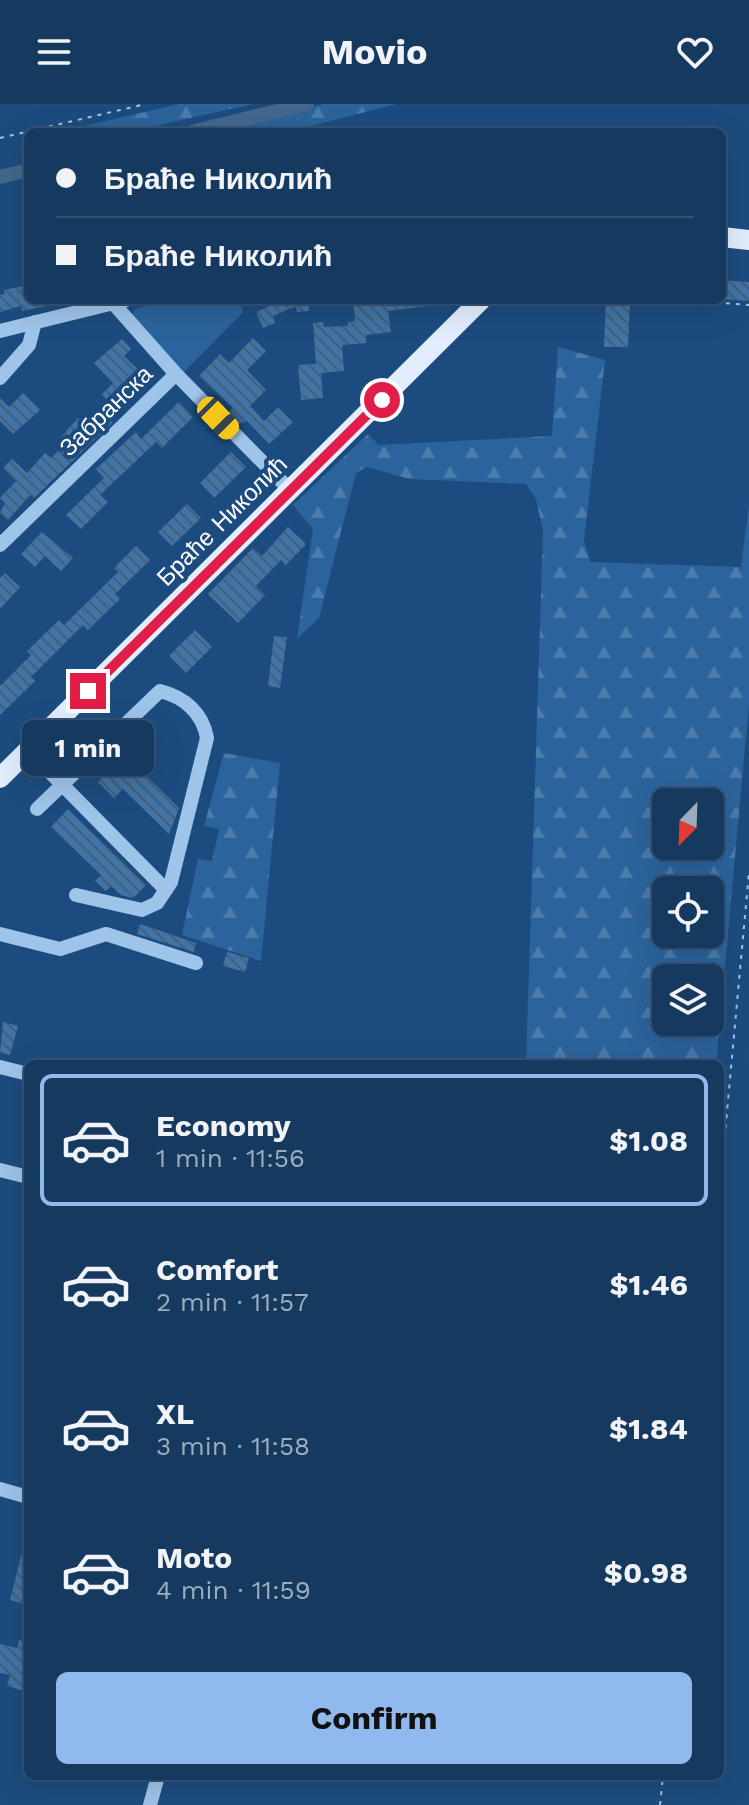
<!DOCTYPE html>
<meta charset="utf-8">
<style>
:root{--surface:#15395f;--page:#1e4065;--text:#f1f3f6;--muted:#9dacbd;--line:#345374;--accent:#90b9f0}
body{margin:0;font-family:"Work Sans",sans-serif;background:var(--page);color:var(--text);height:100vh;display:flex;flex-direction:column;font-size:30px;white-space:nowrap}
*{box-sizing:border-box;margin:0}
p{font-size:26px;color:var(--muted)}
.icon{flex:none;width:44px;height:44px;fill:none;stroke:currentColor;stroke-width:2;stroke-linecap:round;stroke-linejoin:round}
.map{position:relative;flex:1;overflow:hidden}
.details{position:absolute;left:24px;top:956px;width:700px;height:720px;display:flex;flex-direction:column;background:var(--surface);border-radius:12px;box-shadow:0 8px 32px #0002,0 0 0 2px var(--line)}
.details>*{flex:none}
.hud{position:absolute;left:24px;top:24px;width:702px;height:176px;border-radius:12px;box-shadow:0 8px 32px #0002,0 0 0 2px var(--line);display:grid;align-content:center;height:176px;padding:0 32px;background:var(--surface)}
.needle{width:52px;rotate:203deg}
.controls{position:absolute;left:652px;top:684px;display:grid;gap:16px}
.controls a{display:grid;place-items:center;width:72px;height:72px;border-radius:12px;background:var(--surface);box-shadow:0 8px 32px #0002,0 0 0 2px var(--line);font-size:40px}
.end{position:absolute;width:36px;height:36px;margin:-18px;border:10px solid #e11d48;background:#fff;box-shadow:0 0 0 4px #fff}
.from{border-radius:50%}
.bubble{position:absolute;height:56px;border-radius:12px;background:var(--surface);box-shadow:0 8px 32px #0002,0 0 0 2px var(--line);font-size:26px;font-weight:700;line-height:56px;text-align:center}
.car{position:absolute;width:24px;height:48px;margin:-24px -12px;border-radius:10px;box-shadow:0 0 6px 2px #0007;background:linear-gradient(#f5c518 24%,#345 0 40%,#f5c518 0 76%,#345 0 86%,#f5c518 0)}
.hud b{display:flex;align-items:center;gap:28px;height:76px;font-size:30px}
.hud b+b{border-top:2px solid var(--line)}
.hud i{width:20px;height:20px;background:var(--text)}
ul{padding:14px 0 0;list-style:none}
li{display:flex;align-items:center;gap:24px;height:132px;margin:0 16px 12px;padding:0 16px;border:4px solid transparent;border-radius:12px}
li div{flex:1}
li b{display:block;font-size:30px}
li em{font-style:normal;font-weight:700}
li.on{border-color:var(--accent)}
li>.icon{width:72px;height:72px;stroke-width:1.5}
.action{display:flex;gap:16px;margin-top:auto;padding:16px 32px}
.action a{flex:1;height:92px;border-radius:12px;background:var(--accent);color:#111;font-size:32px;font-weight:700;line-height:92px;text-align:center}
header{display:flex;justify-content:space-between;align-items:center;height:104px;padding:0 32px;background:var(--surface);font-size:36px;font-weight:700}
.map>svg:first-child{display:block}
</style>
<header><svg class="icon" aria-label="menu" viewBox="0 0 24 24"><path d="M4 6h16M4 12h16M4 18h16"/></svg>Movio<svg class="icon" aria-label="heart" viewBox="0 0 24 24"><path d="M12 20l-8-8c-3-5 5-10 8-4 3-6 11-1 8 4z"/></svg></header>
<div class="map">
<svg width="749" height="1701" viewBox="0 0 749 1701">
<defs>
<pattern id="forest-firs" width="22" height="20" patternUnits="userSpaceOnUse" patternTransform="scale(2)"><rect width="22" height="20" fill="#2b649c"/><path d="M5 1l3.5 6h-7zM16 11l3.5 6h-7z" fill="#4b7bab"/></pattern>
<pattern id="building-back-hatch" width="6" height="6" patternUnits="userSpaceOnUse" patternTransform="scale(2)"><rect width="6" height="6" fill="#4074a7"/><path d="M-1 5l2 2M0 0l6 6M5-1l2 2" fill="none" stroke="#475e75"/></pattern>
</defs>
<rect width="100%" height="100%" fill="#1c4c7f"/>
<path fill="url(#forest-firs)" fill-rule="evenodd" d="M179 0H253L128 28H59Z
M324 0H396L288 28H205Z
M558 243 605 256 584 436 590 458 741 463 749 401V600L716 960H526L543 427 536 395 526 380 409 375 367 363 356 369 319 514 297 535 313 425 293 401 368 330 379 341 552 332ZM710 698V742H666V698ZM666 786H710V830H666ZM710 874V918H666V874Z
M224 649 280 659 261 857 182 831 198 755 212 757 219 725 204 722Z"/>
<path fill="#2b649c" d="M163 196H239L243 208 182 270 132 211 135 205Z"/>
<g fill="none" stroke-linecap="round" stroke-linejoin="round">
<path stroke="#43678d" stroke-width="14" d="M191 28 307 0
M0 73 28 66"/>
</g>
<path fill="url(#building-back-hatch)" d="M723 176 749 178V197L722 195Z
M28 181V196H50L51 201 22 207 21 202 0 208V191L5 190 4 186Z
M283 196H308L309 207 297 208 296 202 273 212 275 219 263 224 256 208Z
M353 196H426L427 202 388 207 391 228 366 231V239L342 241 344 267 321 269 323 294 301 296 298 261 316 260 313 219 323 218 324 223 348 222V218L355 217Z
M606 196H630L628 243H604Z
M253 234 266 247 247 266 266 286 250 302 264 317 278 303 293 318 269 340 247 317 239 320 228 309 233 304 199 272 220 250 229 259Z
M122 235 131 245 124 252 142 269 138 273 143 278 107 312 113 318 34 394 30 391 8 416 0 409 5 399 0 394 16 377 3 364 12 355 27 369 45 349 51 354 66 339 60 334 78 314 84 320 107 296 102 290 113 279 94 259Z
M23 289 40 306 13 330 0 317V294L9 303Z
M179 298 193 313 162 344 156 338 100 391 108 398 81 425 66 411 104 374 96 365 136 328 141 335Z
M231 348 246 363 214 394 200 379Z
M187 400 201 414 172 442 158 428Z
M288 423 306 440 286 461 281 456 256 482 265 491 238 519 208 490 253 444 262 452Z
M42 428 73 454 61 467 45 452 35 463 21 450Z
M136 442 150 456 115 490 120 495 88 526 83 521 31 573 35 577 0 611V582L31 551 27 547 59 516 64 521 118 468 114 464Z
M5 469 20 483 0 505V474Z
M195 526 212 543 186 569 169 552Z
M274 532 287 533 280 584 268 582Z
M125 651 179 704 169 730 123 685 114 694 98 678Z
M68 705 146 781 133 794 121 791 111 782 106 787 95 777 101 771 51 723Z
M140 820 196 839 194 848 137 830Z
M227 848 249 854 245 868 223 862Z
M3 918 18 922 10 951 0 948Z
M24 1440H28V1501L10 1496Z
M19 1536 28 1538V1588L7 1582 10 1571 0 1569V1540L17 1544Z"/>
<g fill="none" stroke-linecap="round" stroke-linejoin="round">
<path stroke="#9fc4e9" stroke-width="2" stroke-dasharray="4 6" stroke-linecap="butt" d="M0 34 146 0
M686 196 749 201
M720 1084 749 768
M660 1701 663 1672"/>
<path stroke="#9fc4e9" stroke-width="14" d="M113 199 176 270 290 386
M0 227 126 196
M0 274 29 241 35 218
M0 441 176 270
M28 646 166 786
M37 705 160 587C185 593 203 610 207 634L171 778 157 799 142 806 76 791
M0 830 60 845 106 830 196 859
M0 963 28 970
M0 1066 28 1073
M0 1385 28 1393
M150 1701 158 1672"/>
<path stroke="#e2eefe" stroke-width="20" d="M722 133 749 136
M0 674 481 196"/>
</g>
<g fill="none" stroke-linecap="round" stroke-linejoin="round">
<path stroke="#e11d48" stroke-width="10" d="M88 587 382 296"/>
</g>
<g text-anchor="middle" dominant-baseline="central" stroke-width="8" stroke-linejoin="round" paint-order="stroke">
<g font-size="24" fill="#fff" stroke="#1c4c7f">
<text transform="translate(106 307) rotate(-44)">Забранска</text>
<text transform="translate(222 417) rotate(-45)">Браће Николић</text>
</g>
</g>
</svg>
<div class="controls">
<a><svg class="needle" viewBox="-14 -14 28 28"><path d="M0-13l5 13h-10z" fill="#e53935"/><path d="M0 13l5-13h-10z" fill="#9dacbd"/></svg></a>
<a><svg class="icon" aria-label="locate" viewBox="0 0 24 24"><circle cx="12" cy="12" r="6"/><path d="M12 2v4M12 18v4M2 12h4M18 12h4"/></svg></a>
<a><svg class="icon" aria-label="layers" viewBox="0 0 24 24"><path d="M12 4l9 5-9 5-9-5zM3 14l9 5 9-5"/></svg></a>
</div>
<i class="end from" style="left:382px;top:296px"></i>
<i class="end" style="left:88px;top:587px"></i>
<div class="bubble" style="left:22px;top:616px;width:132px">1 min</div>
<i class="car" style="left:218px;top:314px;rotate:136deg"></i>
<div class="hud">
<b><i class="from"></i>Браће Николић</b>
<b><i></i>Браће Николић</b>
</div>
<section class="details">
<ul>
<li class="on"><svg class="icon" aria-label="car" viewBox="0 0 24 24"><path d="M5 17H2v-5l4-1 3-4h7l3 4 3 1v5h-3M9 17h6M6 11h13"/><circle cx="7" cy="17" r="2"/><circle cx="17" cy="17" r="2"/></svg><div><b>Economy</b><p>1 min · 11:56</p></div><em>$1.08</em></li>
<li><svg class="icon" aria-label="car" viewBox="0 0 24 24"><path d="M5 17H2v-5l4-1 3-4h7l3 4 3 1v5h-3M9 17h6M6 11h13"/><circle cx="7" cy="17" r="2"/><circle cx="17" cy="17" r="2"/></svg><div><b>Comfort</b><p>2 min · 11:57</p></div><em>$1.46</em></li>
<li><svg class="icon" aria-label="car" viewBox="0 0 24 24"><path d="M5 17H2v-5l4-1 3-4h7l3 4 3 1v5h-3M9 17h6M6 11h13"/><circle cx="7" cy="17" r="2"/><circle cx="17" cy="17" r="2"/></svg><div><b>XL</b><p>3 min · 11:58</p></div><em>$1.84</em></li>
<li><svg class="icon" aria-label="car" viewBox="0 0 24 24"><path d="M5 17H2v-5l4-1 3-4h7l3 4 3 1v5h-3M9 17h6M6 11h13"/><circle cx="7" cy="17" r="2"/><circle cx="17" cy="17" r="2"/></svg><div><b>Moto</b><p>4 min · 11:59</p></div><em>$0.98</em></li>
</ul>
<div class="action"><a>Confirm</a></div>
</section>
</div>
